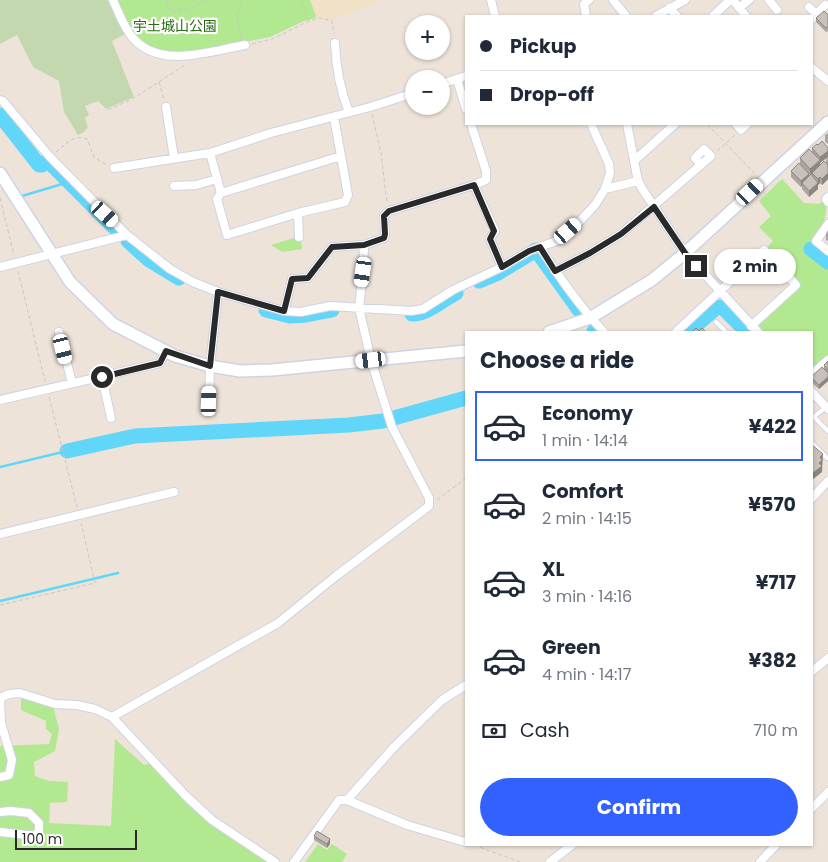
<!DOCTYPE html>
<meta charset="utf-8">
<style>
:root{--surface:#fff;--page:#f2f2f3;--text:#1f2937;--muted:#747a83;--line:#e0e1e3;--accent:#3361ff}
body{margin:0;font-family:Poppins,"Noto Sans JP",sans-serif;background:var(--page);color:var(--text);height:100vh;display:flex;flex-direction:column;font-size:19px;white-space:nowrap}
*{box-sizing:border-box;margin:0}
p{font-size:16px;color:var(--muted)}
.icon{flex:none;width:28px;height:28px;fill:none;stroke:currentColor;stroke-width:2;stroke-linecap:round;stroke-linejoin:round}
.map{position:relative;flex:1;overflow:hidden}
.drawer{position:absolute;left:465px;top:331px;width:348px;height:515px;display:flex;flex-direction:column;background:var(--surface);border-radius:0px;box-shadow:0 1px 4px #0004}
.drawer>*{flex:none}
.top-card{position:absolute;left:465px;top:15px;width:348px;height:110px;border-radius:0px;box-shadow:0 1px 4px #0004;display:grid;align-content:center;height:110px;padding:0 15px;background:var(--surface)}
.buttons{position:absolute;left:405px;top:15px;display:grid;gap:10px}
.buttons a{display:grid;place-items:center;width:45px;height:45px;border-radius:50%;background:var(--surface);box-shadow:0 1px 4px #0004;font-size:25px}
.scale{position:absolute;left:15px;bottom:12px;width:122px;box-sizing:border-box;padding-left:5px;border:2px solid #292929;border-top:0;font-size:14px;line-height:18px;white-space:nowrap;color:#292929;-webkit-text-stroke:4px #fff;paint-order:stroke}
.end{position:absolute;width:22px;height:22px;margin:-11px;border:6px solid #292929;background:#fff;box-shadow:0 0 0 2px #fff}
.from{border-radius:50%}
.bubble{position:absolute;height:35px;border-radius:18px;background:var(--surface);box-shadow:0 1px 4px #0004;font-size:16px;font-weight:700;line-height:35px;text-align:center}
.car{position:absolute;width:15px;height:30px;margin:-15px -8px;border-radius:6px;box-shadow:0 0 4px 1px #0007;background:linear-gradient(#fff 24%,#345 0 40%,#fff 0 76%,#345 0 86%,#fff 0)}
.top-card b{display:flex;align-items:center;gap:18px;height:48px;font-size:19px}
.top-card b+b{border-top:1px solid var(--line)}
.top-card i{width:12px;height:12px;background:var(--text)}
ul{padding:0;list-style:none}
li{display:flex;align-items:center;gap:15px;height:70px;margin:0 10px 8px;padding:0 5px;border:2px solid transparent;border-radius:0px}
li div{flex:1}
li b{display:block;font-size:19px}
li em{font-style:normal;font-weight:700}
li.selected{border-color:var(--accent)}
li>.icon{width:45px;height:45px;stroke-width:1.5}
h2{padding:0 15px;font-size:22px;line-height:60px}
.pay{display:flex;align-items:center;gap:12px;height:55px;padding:0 15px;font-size:19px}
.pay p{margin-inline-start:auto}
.button{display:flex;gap:10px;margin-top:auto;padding:10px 15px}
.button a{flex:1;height:58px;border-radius:30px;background:var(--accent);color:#fff;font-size:20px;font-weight:700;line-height:58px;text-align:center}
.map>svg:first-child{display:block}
</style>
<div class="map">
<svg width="828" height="862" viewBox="0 0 828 862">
<rect width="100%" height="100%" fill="#ede3d9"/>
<path fill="#f0e1c7" d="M310 0H383L333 20 316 16Z"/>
<path fill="#b2e890" d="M114 0H310L316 16 315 18 302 22 270 37 198 51 165 53 147 44 131 31Z
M782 179 804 203 819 204 826 199C828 217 821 237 808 249L828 267V360L811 375V332H758L751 326 796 285 764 250 773 241 759 227 771 216 759 201Z
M300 236 302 249 282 252 271 245Z
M21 698 53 706 59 729 55 751 34 762 35 776 49 781 68 782 67 802 50 803 49 823 111 826 115 739 144 765 150 763 209 823 267 862H0V746L49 744 52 734 46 729V721L21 710Z
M318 844 327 850 332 844 347 854 342 862H305Z"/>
<path fill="#c4d8af" d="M0 0H107L125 34 112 41 134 97 106 109 98 101 85 106 89 115 85 118 88 127 84 132 78 135 64 112 59 81 33 67 17 35 0 44Z"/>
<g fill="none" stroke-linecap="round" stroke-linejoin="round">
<path stroke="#62d6f8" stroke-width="2.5" d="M22 196 69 182
M0 467 67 451
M0 601 118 573"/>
<path stroke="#62d6f8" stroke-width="15" d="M0 115 39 165H42L48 161 115 228
M128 241 148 259 179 278
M811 249 828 262
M479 281 498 273 536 250 579 310
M266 310 290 316 306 315 332 310
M412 314C428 314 442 300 456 293
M594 331 596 332
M688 332 717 307 723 308 747 332
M67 451 135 436 349 425 383 421 466 398"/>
<g stroke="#ced3e3" stroke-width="6">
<path id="lane" d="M716 322 726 332
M814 417 828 431
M811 419 826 407
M811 442 827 458"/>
</g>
<g stroke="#ced3e3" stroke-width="10">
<path id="street" d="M113 0C118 12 124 27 132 37 159 70 210 51 245 45
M491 0 495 16
M613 0 626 16
M733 0 746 16
M769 0 777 10
M809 7 817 15
M669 8 677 16
M739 8 749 0
M586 16 584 4 589 0
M656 16 685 0
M713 16 730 0
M811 20 825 5
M335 43C336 67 340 90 349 112
M811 67 828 81
M457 79 466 109
M441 84 466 76
M0 100 3 101 50 157 127 235 170 269 193 282 218 292 284 311 301 312 330 306 411 311 423 309 453 290 502 267 529 251 559 240 578 223 595 205 605 189 610 173 609 164 591 124
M166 107 174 158
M627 124 638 181 643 190 685 253 758 332
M736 124 741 130 747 124
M210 153 221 193 217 199 227 235 298 213 345 202 348 195 334 117
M634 161 675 124
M114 168 210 153 271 133 370 107 414 93
M474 185 495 231 490 239 502 267
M174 186 196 185 217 179
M605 189 638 181
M221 193 341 156
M828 197 826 199 828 202
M298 213 299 237
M828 224 816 241 828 251
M540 247C559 277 580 307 604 332
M0 267 127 235
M555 271 590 253 621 234 711 156 704 149 695 158 701 165
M284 311 292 279 308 278 332 247 364 245
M59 332 72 383
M676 332 764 250 796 285 751 326
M811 375 828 360
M102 377 111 418
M811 391 828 409
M0 400 160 363 166 351
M209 401 210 366 218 292
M811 499 828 481
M0 534 174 492
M811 672 828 658
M0 698 9 694 20 693 55 704 77 705 95 709 112 717 186 796 212 820 275 862
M0 698 1 723 12 760 9 775 0 777
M112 717 278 623 336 576 429 506V498L392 427 371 360 359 308 363 272 364 245 384 238 385 234 384 216 389 211 474 185 486 180V171L471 124
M347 800 394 747 442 700 466 685
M811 809 828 792
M0 812 11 811 29 813 39 823V830L36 836 0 832
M294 862 339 800H347L407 825 465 842 466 841
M550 862 572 845
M760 862 776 845"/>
</g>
<g stroke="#ced3e3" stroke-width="14">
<path id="secondary" d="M0 173 70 282 113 324 175 356 210 366 240 371 272 370 466 351
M549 332 590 318 652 280 685 253 828 122"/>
</g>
<path stroke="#c7c7c7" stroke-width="1" stroke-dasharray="4 2.5" stroke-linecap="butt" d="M166 0 169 10 176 11 186 9 210 0
M301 0 308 20
M241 37 237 17 242 0
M252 44 272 39 309 21 320 18 332 21 334 34
M159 82 164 99
M108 110 134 98 185 65
M372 114 381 153 387 203
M707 124 755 174
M717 151 735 135
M56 152C66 144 74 134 87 139L94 157 107 165
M0 198 14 255
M18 271 45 381
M49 397 77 507
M437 500 466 478
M0 605 95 583 81 523
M474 845 520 862"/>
<use href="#lane" stroke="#fff" stroke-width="4"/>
<use href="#street" stroke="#fff" stroke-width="8"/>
<use href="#secondary" stroke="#fff" stroke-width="11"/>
</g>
<path fill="#aca59f" d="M828 15V31L826 32 816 22V18Z
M828 133V144L825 142V135Z
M822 141 820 165 826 164V159L828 157V179L822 185 820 183 818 185V189L809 197 802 189V186L801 187 791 177V171L809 176 810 175 800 164V158L812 152V148L818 145Z
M828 230V241L826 240V234Z
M828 361V381L819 389 811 382V377L824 368V365Z
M811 445 823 460 822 461V472L813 479 811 476Z
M314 836 330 844 327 848 314 840Z"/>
<path fill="#8c8682" d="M828 151V157L820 163V167L810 175V169L820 161V157Z
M828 173V179L822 185V179Z
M809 174V180L802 183V186L801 187V181Z
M820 177V183L818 185V189L809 197V191L818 183V179Z
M828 377V381L819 389V385Z
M823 454 822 472 813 479V473L820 457Z
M330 839V844L327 848V844Z"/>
<path fill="#c8c0b9" stroke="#8c8682" d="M824 11 828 15V26L826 28 816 18Z
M822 141 828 148V151L820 157 812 148 817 144 818 145Z
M809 149 820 160 810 169 800 158Z
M824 161 828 165V173L822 179 820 177 818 179 812 173Z
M799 163 809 174 801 181 791 171Z
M811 174 818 183 809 191 802 183Z
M696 328 699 331 702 328 706 332H692Z
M828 361V370L824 365Z
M822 367 828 373V377L819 385 811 377Z
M811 445H812L823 454 820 457 822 460 819 463 822 466 813 473 811 470Z
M317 831 330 839 327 844 314 836Z"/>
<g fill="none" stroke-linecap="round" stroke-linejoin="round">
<path stroke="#292929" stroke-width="6" d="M102 377 160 363 166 351 210 366 218 292 284 311 292 279 308 278 332 247 364 245 384 238 385 234 384 216 389 211 474 185 494 231 490 239 502 267 529 251 540 247 555 271 590 253 621 234 654 207 685 253 696 266"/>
</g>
<g text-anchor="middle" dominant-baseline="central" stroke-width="4.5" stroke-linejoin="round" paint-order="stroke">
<g font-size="14" fill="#296b14" stroke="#fff">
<text x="175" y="26">宇土城山公園</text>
</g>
</g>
</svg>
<div class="buttons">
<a>+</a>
<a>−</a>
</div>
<div class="scale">100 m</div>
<i class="end from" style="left:102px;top:377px"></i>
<i class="end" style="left:696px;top:266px"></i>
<div class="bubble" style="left:714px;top:249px;width:82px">2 min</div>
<i class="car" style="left:750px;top:192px;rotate:47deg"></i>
<i class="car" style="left:105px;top:214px;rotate:132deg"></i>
<i class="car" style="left:568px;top:231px;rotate:49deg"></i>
<i class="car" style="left:363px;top:272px;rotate:188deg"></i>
<i class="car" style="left:63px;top:349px;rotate:166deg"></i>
<i class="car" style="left:371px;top:360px;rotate:263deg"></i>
<i class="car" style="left:209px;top:401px;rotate:2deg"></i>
<div class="top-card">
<b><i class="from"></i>Pickup</b>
<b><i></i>Drop-off</b>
</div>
<section class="drawer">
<h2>Choose a ride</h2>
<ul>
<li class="selected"><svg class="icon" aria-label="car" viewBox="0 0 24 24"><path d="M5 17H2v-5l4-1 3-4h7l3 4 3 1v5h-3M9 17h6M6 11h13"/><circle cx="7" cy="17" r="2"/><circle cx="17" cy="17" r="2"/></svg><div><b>Economy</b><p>1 min · 14:14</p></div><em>¥422</em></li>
<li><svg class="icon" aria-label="car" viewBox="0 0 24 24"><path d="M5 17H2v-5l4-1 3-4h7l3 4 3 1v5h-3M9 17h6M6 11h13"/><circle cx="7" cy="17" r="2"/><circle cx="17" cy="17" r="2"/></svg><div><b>Comfort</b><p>2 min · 14:15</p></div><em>¥570</em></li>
<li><svg class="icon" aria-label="car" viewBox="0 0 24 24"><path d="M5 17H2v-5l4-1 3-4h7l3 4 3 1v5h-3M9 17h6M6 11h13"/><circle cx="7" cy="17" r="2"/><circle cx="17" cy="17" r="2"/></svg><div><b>XL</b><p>3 min · 14:16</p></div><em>¥717</em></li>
<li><svg class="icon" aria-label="car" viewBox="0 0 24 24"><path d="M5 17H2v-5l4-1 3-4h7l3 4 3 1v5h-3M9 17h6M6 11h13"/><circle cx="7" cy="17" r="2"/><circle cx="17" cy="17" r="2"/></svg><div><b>Green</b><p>4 min · 14:17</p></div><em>¥382</em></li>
</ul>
<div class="pay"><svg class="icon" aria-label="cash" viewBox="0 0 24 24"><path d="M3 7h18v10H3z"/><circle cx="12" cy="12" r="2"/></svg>Cash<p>710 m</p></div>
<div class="button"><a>Confirm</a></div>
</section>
</div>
